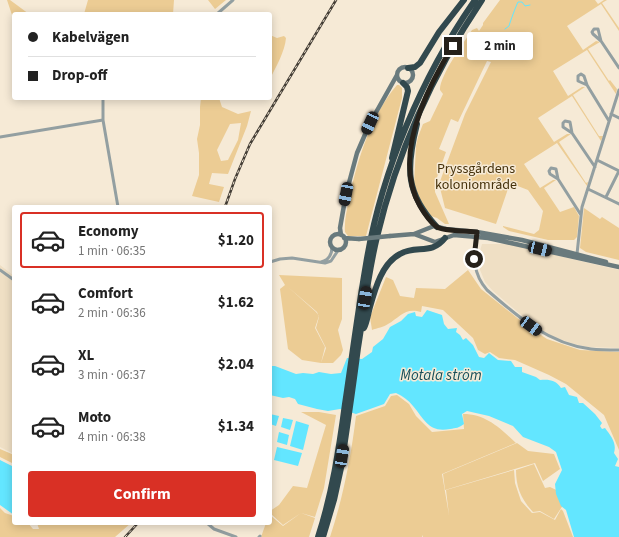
<!DOCTYPE html>
<meta charset="utf-8">
<style>
:root{--surface:#fff;--page:#f6f6f6;--text:#222;--muted:#767676;--line:#e0e0e0;--accent:#d93025}
body{margin:0;font-family:"Source Sans 3",sans-serif;background:var(--page);color:var(--text);height:100vh;display:flex;flex-direction:column;font-size:15px;white-space:nowrap}
*{box-sizing:border-box;margin:0}
p{font-size:13px;color:var(--muted)}
.icon{flex:none;width:22px;height:22px;fill:none;stroke:currentColor;stroke-width:2;stroke-linecap:round;stroke-linejoin:round}
.map{position:relative;flex:1;overflow:hidden}
.panel{position:absolute;left:12px;top:205px;width:260px;height:320px;display:flex;flex-direction:column;background:var(--surface);border-radius:4px;box-shadow:0 2px 10px #0003}
.panel>*{flex:none}
.guide{position:absolute;left:12px;top:12px;width:260px;height:88px;border-radius:4px;box-shadow:0 2px 10px #0003;display:grid;align-content:center;height:88px;padding:0 16px;background:var(--surface)}
.end{position:absolute;width:18px;height:18px;margin:-9px;border:5px solid #26211a;background:#fff;box-shadow:0 0 0 2px #fff}
.from{border-radius:50%}
.bubble{position:absolute;height:28px;border-radius:4px;background:var(--surface);box-shadow:0 2px 10px #0003;font-size:13px;font-weight:700;line-height:28px;text-align:center}
.car{position:absolute;width:12px;height:24px;margin:-12px -6px;border-radius:5px;box-shadow:0 0 3px 1px #0007;background:linear-gradient(#222 24%,#8ab4d8 0 40%,#222 0 76%,#8ab4d8 0 86%,#222 0)}
.guide b{display:flex;align-items:center;gap:14px;height:38px;font-size:15px}
.guide b+b{border-top:1px solid var(--line)}
.guide i{width:10px;height:10px;background:var(--text)}
ul{padding:7px 0 0;list-style:none}
li{display:flex;align-items:center;gap:12px;height:56px;margin:0 8px 6px;padding:0 8px;border:2px solid transparent;border-radius:4px}
li div{flex:1}
li b{display:block;font-size:15px}
li em{font-style:normal;font-weight:700}
li.current{border-color:var(--accent)}
li>.icon{width:36px;height:36px;stroke-width:1.5}
.primary-button{display:flex;gap:8px;margin-top:auto;padding:8px 16px}
.primary-button a{flex:1;height:46px;border-radius:4px;background:var(--accent);color:#fff;font-size:16px;font-weight:700;line-height:46px;text-align:center}
.map>svg:first-child{display:block}
</style>
<div class="map">
<svg width="619" height="537" viewBox="0 0 619 537">
<rect width="100%" height="100%" fill="#f6ead6"/>
<path fill="#efdfc4" d="M482 244H508L619 270V348L588 347 574 344 551 336 532 324 493 291 485 282 478 265V258Z
M0 265 14 276V454L0 447Z"/>
<path fill="#eccc94" fill-rule="evenodd" d="M7 0H10L29 14H14V21Z
M88 0H174L173 14H84Z
M208 0H226L215 9Z
M500 0H595L598 4 604 0H607L602 3 619 28V31L601 4 567 26 583 50 596 41 600 42 588 49 609 81 610 80 617 89 616 94 587 50 553 71 568 96 582 87H585L573 95 599 136H603L601 141 572 96 538 118 554 142 567 134H571L559 142 586 183 588 182 587 186 557 143 524 164 540 188 553 180H556L544 188 560 212 574 207 579 216 577 237 574 240H548L509 231 503 227V226L534 234 539 230 543 211 528 190 510 183 496 224 445 208 439 184 465 114 491 62 487 61 458 122 451 119 439 149 446 152 435 183V192L449 224H445L437 218 431 216 421 204 416 190 414 184 416 146 418 137 423 124 430 121 443 94 440 90C439 77 464 42 472 30L477 28 479 31 483 25V23Z
M270 35 277 38 284 36 286 38C285 51 276 67 270 79Z
M397 85H399L402 88V98L366 236H348L345 232C344 221 347 210 349 199 357 161 371 115 397 85Z
M201 98H219L222 107 238 114 251 111 247 126 228 174 212 173 209 184 224 187 219 202 192 196 199 175V153L197 139 200 125V107ZM241 123 238 140 228 160 221 161 217 150 230 124Z
M584 208 600 219 602 217 619 228V260L586 252 580 248Z
M468 270 481 289 526 325 547 339 580 350 619 352V450L604 415 566 384 549 375 515 360 499 358 490 352 485 354 478 350 473 338 443 310 422 306 421 312C405 307 400 317 388 324 384 327 377 328 372 330L370 317 386 277 393 280 400 296 414 298 416 288 445 289Z
M279 275 342 278V319L338 330 343 350 341 355 333 363H321L326 348 316 328 319 317 317 312 288 287 316 312 319 316 315 328 325 347 321 363 302 360 288 349 280 289 285 285Z
M397 395 409 404 416 416 432 432 464 429 463 414C486 414 500 428 516 443L442 474 449 515 446 490 514 470 515 483 521 501 532 513 540 512 555 520 561 509 563 511 573 537H423L422 535V537H330C343 498 351 457 356 416L385 406 391 396Z
M301 412H319L336 415 324 488 315 517 301 513 283 525 270 513V511L279 505 293 486 307 488 326 425Z
M517 443 528 451 554 454 560 469 543 481 535 463 445 490 443 474Z
M0 449 14 455V464L0 457Z
M534 464 545 488 550 487 569 496 554 519 540 511 533 512C521 499 516 487 516 470Z
M0 508 5 513 14 516V523H28L33 529H39L37 523H131L115 537H0Z
M301 513 315 518 309 537H261L266 523H270V515L283 526Z"/>
<path fill="#63e6ff" d="M427 310 442 315 444 324 448 329 457 328 456 332 460 335 463 340 466 338 473 345 479 357 484 358 489 353 498 360 511 361 515 367H522V372L536 377 540 380C549 379 556 380 561 388L565 387 569 395 577 397 579 403H583L595 414 602 423 600 426 602 429 605 428C611 436 617 443 614 453L618 459 615 466 619 467V537H574L566 510 561 506 556 494 555 484 562 470 556 452 549 447 523 437 513 426 489 416 467 411 462 414 464 424C459 428 456 428 450 429 429 433 425 420 413 406 408 400 403 396 396 393L390 394 384 404 356 414 340 409 328 411 317 409 298 404 295 399 289 397 283 398 270 395V366H275L296 374 303 373 313 374 319 372 331 374 341 373 347 358 362 359 372 352 373 347 383 339 390 327 401 321 408 314 415 312 416 316 422 317Z
M270 414 279 416 276 426 270 424Z
M283 418 293 420 290 430 281 427Z
M296 421 309 425 303 450 290 446Z
M279 432 289 435 287 445 277 442Z
M277 447 302 453 298 466 274 460Z
M0 460 14 467V515L0 505Z"/>
<g fill="none" stroke-linecap="round" stroke-linejoin="round">
<path stroke="#63e6ff" stroke-width="1" d="M505 29 509 26C510 22 516 6 518 2H522L525 6 530 5"/>
<path stroke="#939fa1" stroke-width="3" d="M217 14 233 0
M601 41 598 29H594L592 32 593 34 601 41 619 68
M587 85 578 81V76L581 74 584 76 587 85 609 121
M611 114 619 118
M103 120V98
M572 133 563 127V123L565 121 570 122 572 133 595 167
M0 137 103 120 118 207
M597 160 619 171
M558 179 550 174 549 171 551 168 556 169 558 179 581 215
M588 189 619 204
M606 197 619 171
M476 237C473 257 473 274 487 290 518 317 549 344 591 349 600 350 610 350 619 350
M577 254 582 207 619 90
M270 262 280 259 292 258 325 263 331 261 339 249
M321 262C329 260 332 255 332 247
M0 270 14 280
M207 523 214 529 236 537
M259 537 260 536"/>
<path stroke="#697a7d" stroke-width="4.5" d="M397 75a8 8 0 1 1 16 0a8 8 0 1 1-16 0Z
M414 234 434 226 446 229 477 232 522 240 606 262
M330 242a8 8 0 1 1 16 0a8 8 0 1 1-16 0Z
M341 235 340 228 346 194 357 153 370 123 397 75
M390 236 414 234 435 242 454 235 488 238 619 267
M344 238 359 239"/>
<path stroke="#32494e" stroke-width="6" d="M408 68 415 67 420 63 439 32 464 0
M417 124C406 168 405 193 437 227
M392 158 408 91 407 87 403 83
M364 328C367 322 368 314 370 307 375 289 382 263 400 254 416 244 431 256 445 238
M318 537C332 494 339 449 345 404 352 357 358 310 366 264 381 172 422 76 475 0
M323 537 334 500 341 468C347 428 353 388 358 348 364 311 368 274 377 237 397 152 433 73 482 0"/>
<g stroke="#423c34" stroke-width="2.5">
<path id="rail" d="M225 207 235 179 250 144 336 0
M125 537 138 523"/>
</g>
<use href="#rail" stroke="#f6ead6" stroke-width="1" stroke-dasharray="3" stroke-linecap="butt"/>
<path stroke="#697a7d" stroke-width="4.5" d="M359 239 390 236"/>
</g>
<g fill="none" stroke-linecap="round" stroke-linejoin="round">
<path stroke="#26211a" stroke-width="5" d="M453 46C427 88 392 157 420 206 424 213 430 222 437 227 442 231 469 231 477 232L474 259"/>
</g>
<g text-anchor="middle" dominant-baseline="central" stroke-width="3" stroke-linejoin="round" paint-order="stroke">
<g font-size="14" fill="#45310b" stroke="#f6ead6">
<text x="476" y="169">Pryssgårdens<tspan x="476" dy="16">koloniområde</tspan></text>
</g>
<g font-size="15" font-style="italic" fill="#164f59" stroke="#f6ead6">
<text x="441" y="375">Motala ström</text>
</g>
</g>
</svg>
<i class="end from" style="left:474px;top:259px"></i>
<i class="end" style="left:453px;top:46px"></i>
<div class="bubble" style="left:467px;top:32px;width:66px">2 min</div>
<i class="car" style="left:370px;top:123px;rotate:205deg"></i>
<i class="car" style="left:346px;top:194px;rotate:191deg"></i>
<i class="car" style="left:540px;top:249px;rotate:103deg"></i>
<i class="car" style="left:365px;top:298px;rotate:9deg"></i>
<i class="car" style="left:531px;top:326px;rotate:126deg"></i>
<i class="car" style="left:342px;top:456px;rotate:9deg"></i>
<div class="guide">
<b><i class="from"></i>Kabelvägen</b>
<b><i></i>Drop-off</b>
</div>
<section class="panel">
<ul>
<li class="current"><svg class="icon" aria-label="car" viewBox="0 0 24 24"><path d="M5 17H2v-5l4-1 3-4h7l3 4 3 1v5h-3M9 17h6M6 11h13"/><circle cx="7" cy="17" r="2"/><circle cx="17" cy="17" r="2"/></svg><div><b>Economy</b><p>1 min · 06:35</p></div><em>$1.20</em></li>
<li><svg class="icon" aria-label="car" viewBox="0 0 24 24"><path d="M5 17H2v-5l4-1 3-4h7l3 4 3 1v5h-3M9 17h6M6 11h13"/><circle cx="7" cy="17" r="2"/><circle cx="17" cy="17" r="2"/></svg><div><b>Comfort</b><p>2 min · 06:36</p></div><em>$1.62</em></li>
<li><svg class="icon" aria-label="car" viewBox="0 0 24 24"><path d="M5 17H2v-5l4-1 3-4h7l3 4 3 1v5h-3M9 17h6M6 11h13"/><circle cx="7" cy="17" r="2"/><circle cx="17" cy="17" r="2"/></svg><div><b>XL</b><p>3 min · 06:37</p></div><em>$2.04</em></li>
<li><svg class="icon" aria-label="car" viewBox="0 0 24 24"><path d="M5 17H2v-5l4-1 3-4h7l3 4 3 1v5h-3M9 17h6M6 11h13"/><circle cx="7" cy="17" r="2"/><circle cx="17" cy="17" r="2"/></svg><div><b>Moto</b><p>4 min · 06:38</p></div><em>$1.34</em></li>
</ul>
<div class="primary-button"><a>Confirm</a></div>
</section>
</div>
